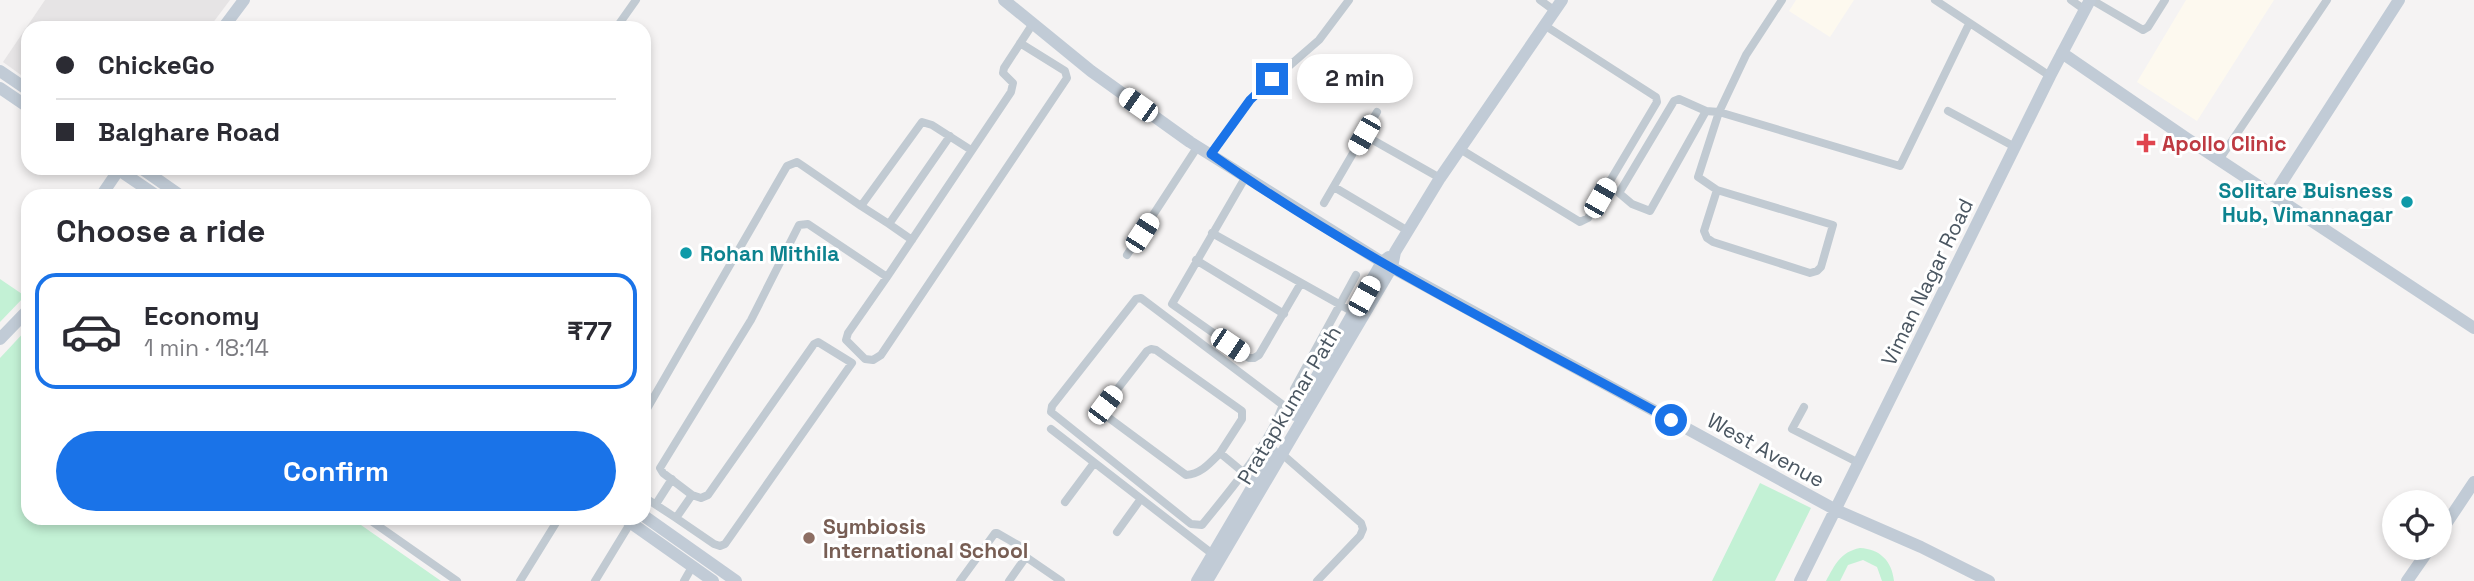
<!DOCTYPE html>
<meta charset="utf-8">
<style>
:root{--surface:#fff;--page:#f7f7f7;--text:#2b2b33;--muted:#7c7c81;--line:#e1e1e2;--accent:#1a73e8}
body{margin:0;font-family:"Space Grotesk",sans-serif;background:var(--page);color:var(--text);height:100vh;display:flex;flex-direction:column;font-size:26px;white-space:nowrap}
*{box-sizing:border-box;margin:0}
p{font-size:23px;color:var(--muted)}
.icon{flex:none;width:38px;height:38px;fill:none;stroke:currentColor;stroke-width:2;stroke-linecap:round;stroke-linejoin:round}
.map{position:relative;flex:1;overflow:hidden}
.sheet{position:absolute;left:21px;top:189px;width:630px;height:336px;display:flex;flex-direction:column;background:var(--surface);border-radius:21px;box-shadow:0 4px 10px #0003}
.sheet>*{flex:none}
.top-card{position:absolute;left:21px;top:21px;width:630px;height:154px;border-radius:21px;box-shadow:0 4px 10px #0003;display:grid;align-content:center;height:154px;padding:0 35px;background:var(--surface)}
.buttons{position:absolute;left:2382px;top:490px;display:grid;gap:14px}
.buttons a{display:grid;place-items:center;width:70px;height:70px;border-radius:50%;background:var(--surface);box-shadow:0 4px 10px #0003;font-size:35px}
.end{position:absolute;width:32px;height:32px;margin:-16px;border:9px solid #1a73e8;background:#fff;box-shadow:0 0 0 4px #fff}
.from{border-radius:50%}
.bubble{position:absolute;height:49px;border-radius:24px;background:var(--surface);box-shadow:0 4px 10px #0003;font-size:23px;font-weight:700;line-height:49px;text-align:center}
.car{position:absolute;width:21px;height:42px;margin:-21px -10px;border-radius:9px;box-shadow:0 0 5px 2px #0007;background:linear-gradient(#fff 24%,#345 0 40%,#fff 0 76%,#345 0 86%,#fff 0)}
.top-card b{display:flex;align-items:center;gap:24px;height:66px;font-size:26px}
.top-card b+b{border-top:2px solid var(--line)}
.top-card i{width:18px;height:18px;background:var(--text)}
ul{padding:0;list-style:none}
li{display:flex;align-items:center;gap:21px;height:116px;margin:0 14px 10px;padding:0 21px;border:4px solid var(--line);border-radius:21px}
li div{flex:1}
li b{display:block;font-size:26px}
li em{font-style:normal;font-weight:700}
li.on{border-color:var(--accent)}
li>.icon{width:63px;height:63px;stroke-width:1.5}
h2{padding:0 35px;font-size:32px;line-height:84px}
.cta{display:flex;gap:14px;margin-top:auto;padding:14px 35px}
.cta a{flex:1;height:80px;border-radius:42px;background:var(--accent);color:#fff;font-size:28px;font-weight:700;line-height:80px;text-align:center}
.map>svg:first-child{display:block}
</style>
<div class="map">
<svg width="2474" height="581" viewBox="0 0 2474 581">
<rect width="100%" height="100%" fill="#f5f3f3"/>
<path fill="#fdf9ef" d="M1796 0H1854L1830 37 1789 11Z
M2186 0H2274L2197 121 2137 82Z"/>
<path fill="#e6e4e5" d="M45 0H230L209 28H28V80L3 62Z"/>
<path fill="#c3f1d5" d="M0 279 25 296 0 322Z
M28 328V518H351L441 581H0V358Z
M1760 483 1811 508 1775 581H1712Z
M1860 548C1880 549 1892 561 1894 581H1882L1877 567 1863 560 1848 565 1840 581H1826C1835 565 1840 552 1860 548Z"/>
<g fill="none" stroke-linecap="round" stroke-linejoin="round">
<path stroke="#c1cad2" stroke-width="8" d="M1540 0 1555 11
M1935 0 2050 76
M2071 0 2085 10
M2092 0 2143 30 2148 27 2165 0
M619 24 636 0
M1020 43 1065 71 1067 78 881 355 873 360 865 359 846 340 848 333 887 277 1011 92 1013 83 1003 73 1004 68 1032 25
M1706 111 1650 211 1632 204 1619 193 1674 101 1679 99 1706 111 1719 112 1900 166 1969 24
M1948 111 2015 147
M1364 135 1440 178
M1460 149 1580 222 1588 218 1657 102 1656 97 1544 25
M1211 154 1250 100 1319 40 1349 0
M2219 160 2327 0
M1245 178 1172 304 1249 358H1254L1259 355 1301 283
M1334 187 1408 231
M1717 190 1704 231 1707 238 1713 242 1810 273 1817 271 1821 267 1833 225 1717 190 1698 177 1719 112 1746 55 1782 0
M1324 203 1377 112
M861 206 889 224
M1212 233 1355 313
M912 240 889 224 950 136
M1127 255 1198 146
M1196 260 1284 314
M1141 298 1283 405C1266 449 1231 489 1202 525L1191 524 1051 412 1052 406 1136 299Z
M818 342 852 363 725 544 720 546 714 544 676 518 692 495 701 498 708 495 814 344Z
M1294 389 1356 275
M1804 407 1792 429 1859 463
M644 414 787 166 797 162 803 166 861 206 922 122 932 125 971 150
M1051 429 1215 556
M1220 453 1242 419V411L1156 350 1151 349 1147 351 1105 405 1102 410 1105 415 1186 475C1201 474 1210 463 1220 453L1255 482
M1282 454 1361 523 1363 529 1360 536 1317 581
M692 495 663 473 660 468 751 320 799 225 808 224 887 277
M644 497 676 518
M1065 502 1094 463
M656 504 672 479
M367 518 457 581
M1117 532 1140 500
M520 581 559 518
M595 581 631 522
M684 581 692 567
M960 581 995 533H997L1025 549 1026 557 1061 581
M1009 581 1026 557"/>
<path stroke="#c1cbd6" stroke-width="12" d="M1004 0 1091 71 1190 142 1382 262 1836 510 1921 547 1989 581
M223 28 244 0
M2062 53 2186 138 2474 328
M0 71 28 90
M0 88 28 107
M116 168 157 196
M141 168 181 196
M101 196 120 168
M2273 196 2399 0
M0 339 28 310
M1295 415 1382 262 1389 257
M644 516 736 581
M624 518 713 581
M2440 533 2474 482
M1197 581 1273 452
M1207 581 1392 267 1395 252 1440 178 1562 0
M1800 581 2050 76 2090 0
M2407 581 2430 548"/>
</g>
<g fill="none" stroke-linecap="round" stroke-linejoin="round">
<path stroke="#1a73e8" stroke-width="9" d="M1272 79 1250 100 1211 154C1355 256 1516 335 1671 420"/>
</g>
<path fill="#e0444e" stroke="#fff" stroke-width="2.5" d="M2142.5 132.5h7v7h7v7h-7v7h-7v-7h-7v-7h7z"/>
<g fill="#0f9aa8" stroke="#fff" stroke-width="2.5">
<circle cx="2407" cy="202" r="7"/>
<circle cx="686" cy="253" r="7"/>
</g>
<circle fill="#8d6e63" stroke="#fff" stroke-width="2.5" cx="809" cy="538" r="7"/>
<g text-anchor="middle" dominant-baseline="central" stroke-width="6" stroke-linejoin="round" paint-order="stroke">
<g font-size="21" font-weight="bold" fill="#be3a42" stroke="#fff" text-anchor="start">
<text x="2162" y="143">Apollo Clinic</text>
</g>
<g font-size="21" font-weight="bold" fill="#0d838f" stroke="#fff" text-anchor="end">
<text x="2393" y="190">Solitare Buisness<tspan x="2393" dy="24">Hub, Vimannagar</tspan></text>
<text x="700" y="253" text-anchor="start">Rohan Mithila</text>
</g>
<g font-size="21" fill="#4a5661" stroke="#fff">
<text transform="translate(1927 282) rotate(-64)">Viman Nagar Road</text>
<text transform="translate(1289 405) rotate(-59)">Pratapkumar Path</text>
<text transform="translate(1766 450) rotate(29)">West Avenue</text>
</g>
<g font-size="21" font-weight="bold" fill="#785e54" stroke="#fff" text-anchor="start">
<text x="823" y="526">Symbiosis<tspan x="823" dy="24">International School</tspan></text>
</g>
</g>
</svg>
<div class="buttons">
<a><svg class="icon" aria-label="locate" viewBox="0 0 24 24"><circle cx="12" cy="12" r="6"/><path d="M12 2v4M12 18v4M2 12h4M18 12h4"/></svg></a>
</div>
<i class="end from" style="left:1671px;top:420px"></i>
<i class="end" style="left:1272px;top:79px"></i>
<div class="bubble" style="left:1297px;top:54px;width:116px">2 min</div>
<i class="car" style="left:1138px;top:105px;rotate:305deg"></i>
<i class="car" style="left:1364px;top:135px;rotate:210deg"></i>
<i class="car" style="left:1600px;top:198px;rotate:30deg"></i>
<i class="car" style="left:1142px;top:233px;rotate:33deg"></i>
<i class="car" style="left:1364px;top:296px;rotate:29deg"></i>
<i class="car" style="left:1230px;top:345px;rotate:124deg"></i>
<i class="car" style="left:1105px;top:405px;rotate:37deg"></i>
<div class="top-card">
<b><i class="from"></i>ChickeGo</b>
<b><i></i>Balghare Road</b>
</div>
<section class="sheet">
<h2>Choose a ride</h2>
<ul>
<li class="on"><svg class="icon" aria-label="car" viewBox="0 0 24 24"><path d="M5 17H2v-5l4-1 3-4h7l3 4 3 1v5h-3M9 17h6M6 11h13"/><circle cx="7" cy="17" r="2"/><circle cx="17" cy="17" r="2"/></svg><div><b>Economy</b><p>1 min · 18:14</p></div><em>₹77</em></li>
</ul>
<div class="cta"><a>Confirm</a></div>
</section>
</div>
